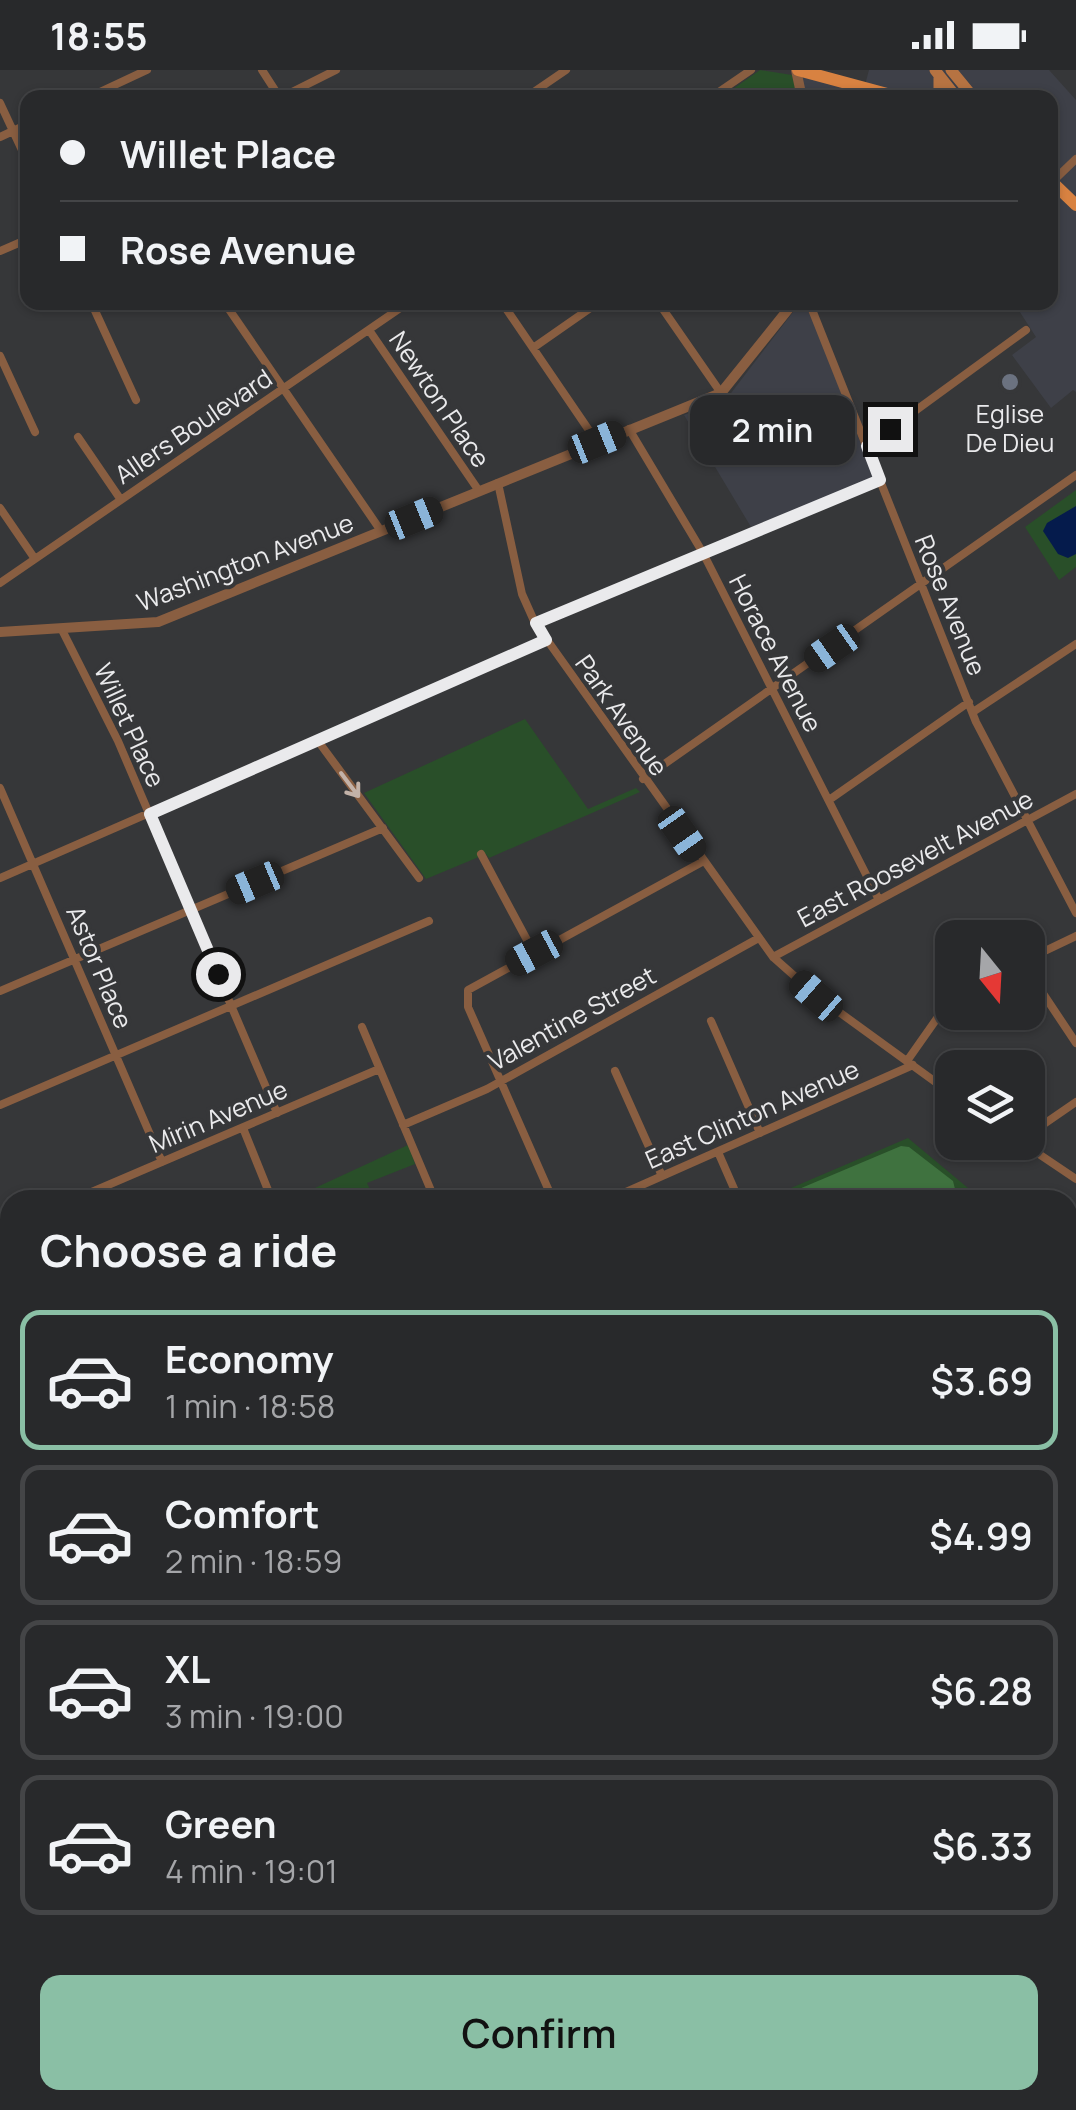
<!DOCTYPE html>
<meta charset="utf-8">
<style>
:root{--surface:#28292b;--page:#303133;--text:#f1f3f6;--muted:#a5a6a9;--line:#444547;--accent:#8abfa5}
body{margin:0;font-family:Manrope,sans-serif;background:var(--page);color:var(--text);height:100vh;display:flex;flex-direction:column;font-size:38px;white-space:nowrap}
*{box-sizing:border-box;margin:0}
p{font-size:32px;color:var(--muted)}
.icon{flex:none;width:55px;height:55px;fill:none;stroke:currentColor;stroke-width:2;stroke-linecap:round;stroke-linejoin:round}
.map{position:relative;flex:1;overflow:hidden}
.side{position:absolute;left:0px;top:1120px;width:1078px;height:920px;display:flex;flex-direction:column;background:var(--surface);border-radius:30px 30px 0 0;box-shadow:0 2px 8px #0004,0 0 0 2px var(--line)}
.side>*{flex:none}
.hud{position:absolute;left:20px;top:20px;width:1038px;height:220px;border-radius:20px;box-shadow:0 2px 8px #0004,0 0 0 2px var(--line);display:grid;align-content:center;height:220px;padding:0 40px;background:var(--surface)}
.needle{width:65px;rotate:162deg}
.buttons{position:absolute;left:935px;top:850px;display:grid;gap:20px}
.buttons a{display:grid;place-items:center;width:110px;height:110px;border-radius:20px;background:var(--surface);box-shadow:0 2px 8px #0004,0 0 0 2px var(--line);font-size:50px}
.end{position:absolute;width:45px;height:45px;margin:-22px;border:12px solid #eaeaec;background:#111;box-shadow:0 0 0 5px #111}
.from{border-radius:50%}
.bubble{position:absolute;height:70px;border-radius:20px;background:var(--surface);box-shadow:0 2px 8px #0004,0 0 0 2px var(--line);font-size:32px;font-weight:600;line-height:70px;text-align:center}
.car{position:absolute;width:30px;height:60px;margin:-30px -15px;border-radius:12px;box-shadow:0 0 8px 2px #0007;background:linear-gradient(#222 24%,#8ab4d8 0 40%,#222 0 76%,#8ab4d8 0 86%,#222 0)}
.hud b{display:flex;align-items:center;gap:35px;height:95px;font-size:38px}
.hud b+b{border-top:2px solid var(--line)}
.hud i{width:25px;height:25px;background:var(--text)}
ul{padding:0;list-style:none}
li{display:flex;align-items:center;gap:30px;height:140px;margin:0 20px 15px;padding:0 20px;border:5px solid var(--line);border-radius:20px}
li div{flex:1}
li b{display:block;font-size:38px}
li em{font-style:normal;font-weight:600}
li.current{border-color:var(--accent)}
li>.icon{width:90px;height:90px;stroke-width:1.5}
h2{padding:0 40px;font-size:45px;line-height:120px}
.primary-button{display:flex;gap:20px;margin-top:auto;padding:20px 40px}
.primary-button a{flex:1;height:115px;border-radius:20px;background:var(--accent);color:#111;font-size:40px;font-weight:600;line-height:115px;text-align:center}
.status{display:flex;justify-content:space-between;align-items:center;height:70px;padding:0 50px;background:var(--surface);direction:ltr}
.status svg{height:28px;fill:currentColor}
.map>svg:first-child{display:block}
</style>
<div class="status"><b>18:55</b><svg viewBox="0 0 49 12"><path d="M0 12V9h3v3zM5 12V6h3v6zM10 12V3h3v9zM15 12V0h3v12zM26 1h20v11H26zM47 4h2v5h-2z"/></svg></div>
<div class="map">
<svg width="1076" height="2040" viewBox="0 0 1076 2040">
<rect width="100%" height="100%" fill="#363739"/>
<path fill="#3e4048" d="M869 0H1049L1076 30V322L1073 320 1051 338 1012 285 1036 267 1014 233 1050 232V28L798 27 792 5 865 15Z
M800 233H807L874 408 751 457 684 345 728 327Z
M10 1404V1853L0 1845V1408Z"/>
<path fill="#294f29" d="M760 0 792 5 798 28H720Z
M1076 420V497L1059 510 1025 457Z
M525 649 588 739 636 718 640 722 489 788 486 784 426 809 364 723Z
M908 1068 968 1118 957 1130H797L791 1118Z
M408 1075 415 1094 367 1113 375 1130H289Z
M0 1959 10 1964V2012L0 2003Z
M30 2030H148L180 2040H42Z
M192 2030H248L291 2040H230Z
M745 2030H791L739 2040H681Z"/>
<path fill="#3f723f" d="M901 1076 909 1077 953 1111 956 1123 952 1130H901L885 1118 852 1130H800L799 1119Z
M0 1852 10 1861V1936L0 1931Z
M1076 1923V1978L1068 1979V1927Z
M109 2030 128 2040H71V2034Z
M248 2030H745L681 2040H291Z"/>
<path fill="#051b4c" d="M1076 436V484L1068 488 1058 484 1043 461 1047 453Z"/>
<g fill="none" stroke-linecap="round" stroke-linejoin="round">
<path stroke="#895e41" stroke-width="8" d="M262 0 280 28
M87 28 147 0
M280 28 336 0
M525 28 566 0
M710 28 751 0
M0 33 28 93
M0 67 28 54
M1052 112 1076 89
M0 181 28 169
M91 232 136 330
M224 232 381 461
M658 232 721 323
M809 232 976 652 1076 843
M507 240 597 372
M369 260 479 421
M533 278 599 232
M0 286 35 362
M629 359 703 483 879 830
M78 367 121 430
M867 376 1026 260
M498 413 522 524 535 553 773 887 817 926 952 1024
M0 438 35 489
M0 513 409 232
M535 553 880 410
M62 560 118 671 277 1043
M973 642 1076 574
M318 671 419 808
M643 709 1076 405
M0 718 162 1092
M829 730 969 632
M481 784 534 883
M0 808 546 570
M773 887 1076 724
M1028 889 1076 866
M1028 901 1076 973
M0 921 383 758
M711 951 760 1063
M362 957 435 1130
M907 991 952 927
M615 1001 662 1106
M0 1035 429 851
M403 1055 487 1019 757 869
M243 1058 272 1130
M1028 1065 1076 1032
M1021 1072 1076 1109
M718 1082 739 1130
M73 1130 379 999
M553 1130 468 937V920L702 792
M608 1130 913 995
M0 1161 10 1157
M0 1269 10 1267
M1068 1345 1076 1330
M0 1402 10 1397
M1068 1563 1076 1547
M1068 1590 1076 1595
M1068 1712 1076 1708
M1068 1767 1076 1770
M1068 1915 1076 1908"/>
<path stroke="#895e41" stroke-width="10" d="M796 0 802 28
M0 562 158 552 721 323 794 232"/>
<path stroke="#b67342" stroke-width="11" d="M935 0 957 28
M951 0 974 28
M932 28 939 20V8"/>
<path stroke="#d88241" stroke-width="12" d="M798 0 902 28
M1050 110 1076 135"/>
<path stroke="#f78f3e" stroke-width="15" d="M0 1952 10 1958
M1068 1995 1076 1994
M0 2011 10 2020
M1068 2023 1076 2022
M22 2030 33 2040
M181 2030 215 2040
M0 2037 5 2040
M823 2040 877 2030
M976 2040 1031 2030"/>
</g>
<defs><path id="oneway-shaft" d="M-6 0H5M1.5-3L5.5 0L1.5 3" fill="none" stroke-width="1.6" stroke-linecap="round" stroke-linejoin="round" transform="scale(2.5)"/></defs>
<use stroke="#c3b2a8" href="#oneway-shaft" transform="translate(350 715) rotate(53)"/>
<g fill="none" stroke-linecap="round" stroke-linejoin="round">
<path stroke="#eaeaec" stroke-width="12" d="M218 904 150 744 546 570 536 553 880 410 867 376 890 359"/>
</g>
<circle fill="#6b7280" stroke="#363739" stroke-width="4" cx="1010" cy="312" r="10"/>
<g text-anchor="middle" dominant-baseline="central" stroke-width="8" stroke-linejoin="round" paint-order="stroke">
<g font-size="25" fill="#eaeaec" stroke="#363739">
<text transform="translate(440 329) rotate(56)">Newton Place</text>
<text transform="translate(193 356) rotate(-34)">Allers Boulevard</text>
<text transform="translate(245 492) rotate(-21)">Washington Avenue</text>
<text transform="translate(951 535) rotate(68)">Rose Avenue</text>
<text transform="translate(776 583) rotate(63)">Horace Avenue</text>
<text transform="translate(622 645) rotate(55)">Park Avenue</text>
<text transform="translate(130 655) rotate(65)">Willet Place</text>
<text transform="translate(915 788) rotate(-28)">East Roosevelt Avenue</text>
<text transform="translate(100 897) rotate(67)">Astor Place</text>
<text transform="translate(572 948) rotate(-29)">Valentine Street</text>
<text transform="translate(752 1044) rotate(-24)">East Clinton Avenue</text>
<text transform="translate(218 1046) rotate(-23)">Mirin Avenue</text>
</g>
<g font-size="25" fill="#eaeaec" stroke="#363739">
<text x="1010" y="343">Eglise<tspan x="1010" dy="29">De Dieu</tspan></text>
</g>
</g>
</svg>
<div class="buttons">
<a><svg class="needle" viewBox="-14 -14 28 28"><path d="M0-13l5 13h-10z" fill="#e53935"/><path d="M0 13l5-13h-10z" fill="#a5a6a9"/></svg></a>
<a><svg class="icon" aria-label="layers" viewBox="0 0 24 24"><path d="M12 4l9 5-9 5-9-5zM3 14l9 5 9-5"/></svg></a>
</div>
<i class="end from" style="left:218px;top:904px"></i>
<i class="end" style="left:890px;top:359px"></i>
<div class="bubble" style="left:690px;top:325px;width:165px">2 min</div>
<i class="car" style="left:597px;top:372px;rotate:68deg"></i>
<i class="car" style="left:414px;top:448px;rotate:68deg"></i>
<i class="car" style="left:832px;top:578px;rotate:235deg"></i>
<i class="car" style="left:682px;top:764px;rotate:145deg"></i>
<i class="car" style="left:255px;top:813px;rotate:247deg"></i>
<i class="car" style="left:534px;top:883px;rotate:242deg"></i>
<i class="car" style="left:816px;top:926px;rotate:311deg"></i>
<div class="hud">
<b><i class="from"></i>Willet Place</b>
<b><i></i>Rose Avenue</b>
</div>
<section class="side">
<h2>Choose a ride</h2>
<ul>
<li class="current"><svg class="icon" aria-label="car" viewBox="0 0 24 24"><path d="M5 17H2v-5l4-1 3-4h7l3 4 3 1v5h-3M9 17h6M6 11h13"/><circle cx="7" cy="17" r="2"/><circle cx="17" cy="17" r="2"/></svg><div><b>Economy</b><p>1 min · 18:58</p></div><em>$3.69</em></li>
<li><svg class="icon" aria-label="car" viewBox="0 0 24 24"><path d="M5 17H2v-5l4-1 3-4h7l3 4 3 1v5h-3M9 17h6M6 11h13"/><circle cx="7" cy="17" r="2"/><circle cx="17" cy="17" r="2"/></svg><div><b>Comfort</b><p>2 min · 18:59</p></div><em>$4.99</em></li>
<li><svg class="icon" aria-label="car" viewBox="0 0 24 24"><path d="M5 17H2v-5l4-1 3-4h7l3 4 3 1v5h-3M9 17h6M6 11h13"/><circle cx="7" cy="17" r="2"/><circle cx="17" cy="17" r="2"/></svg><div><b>XL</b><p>3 min · 19:00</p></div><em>$6.28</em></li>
<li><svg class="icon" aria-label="car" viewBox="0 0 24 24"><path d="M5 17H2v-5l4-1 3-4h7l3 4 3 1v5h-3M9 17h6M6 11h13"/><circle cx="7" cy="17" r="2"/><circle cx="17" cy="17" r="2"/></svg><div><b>Green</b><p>4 min · 19:01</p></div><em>$6.33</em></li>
</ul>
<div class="primary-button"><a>Confirm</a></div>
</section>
</div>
